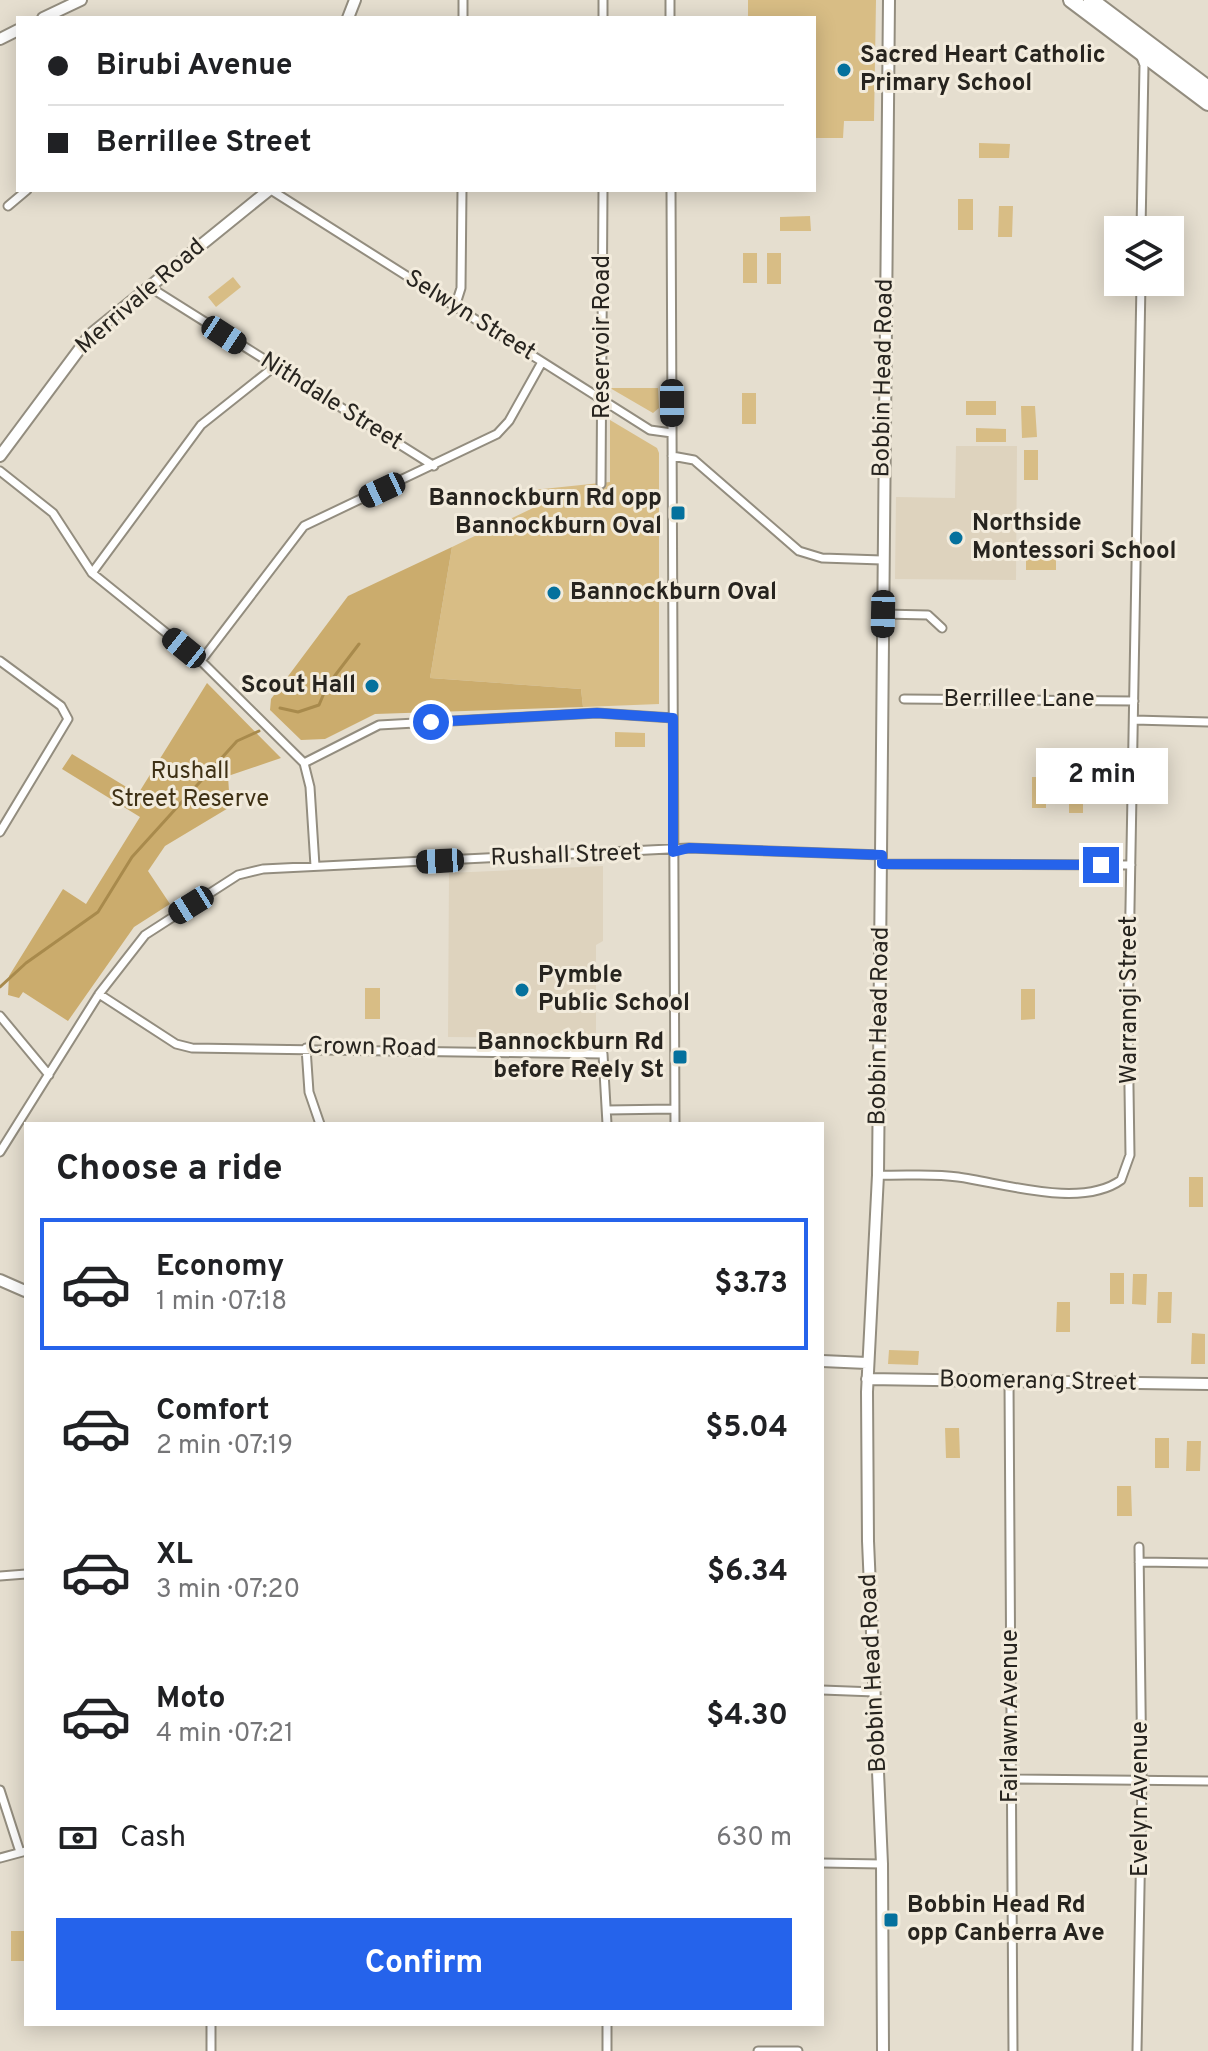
<!DOCTYPE html>
<meta charset="utf-8">
<style>
:root{--surface:#fff;--page:#f6f6f6;--text:#202124;--muted:#757577;--line:#e0e0e0;--accent:#2563eb}
body{margin:0;font-family:Overpass,sans-serif;background:var(--page);color:var(--text);height:100vh;display:flex;flex-direction:column;font-size:30px;white-space:nowrap}
*{box-sizing:border-box;margin:0}
p{font-size:26px;color:var(--muted)}
.icon{flex:none;width:44px;height:44px;fill:none;stroke:currentColor;stroke-width:2;stroke-linecap:round;stroke-linejoin:round}
.map{position:relative;flex:1;overflow:hidden}
.panel{position:absolute;left:24px;top:1122px;width:800px;height:904px;display:flex;flex-direction:column;background:var(--surface);border-radius:0px;box-shadow:0 4px 20px #0003}
.panel>*{flex:none}
.top-card{position:absolute;left:16px;top:16px;width:800px;height:176px;border-radius:0px;box-shadow:0 4px 20px #0003;display:grid;align-content:center;height:176px;padding:0 32px;background:var(--surface)}
.fabs{position:absolute;left:1104px;top:216px;display:grid;gap:16px}
.fabs a{display:grid;place-items:center;width:80px;height:80px;border-radius:0px;background:var(--surface);box-shadow:0 4px 20px #0003;font-size:40px}
.end{position:absolute;width:36px;height:36px;margin:-18px;border:10px solid #2563eb;background:#fff;box-shadow:0 0 0 4px #fff}
.from{border-radius:50%}
.bubble{position:absolute;height:56px;border-radius:0px;background:var(--surface);box-shadow:0 4px 20px #0003;font-size:26px;font-weight:700;line-height:56px;text-align:center}
.car{position:absolute;width:24px;height:48px;margin:-24px -12px;border-radius:10px;box-shadow:0 0 6px 2px #0007;background:linear-gradient(#222 24%,#8ab4d8 0 40%,#222 0 76%,#8ab4d8 0 86%,#222 0)}
.top-card b{display:flex;align-items:center;gap:28px;height:76px;font-size:30px}
.top-card b+b{border-top:2px solid var(--line)}
.top-card i{width:20px;height:20px;background:var(--text)}
ul{padding:0;list-style:none}
li{display:flex;align-items:center;gap:24px;height:132px;margin:0 16px 12px;padding:0 16px;border:4px solid transparent;border-radius:0px}
li div{flex:1}
li b{display:block;font-size:30px}
li em{font-style:normal;font-weight:700}
li.on{border-color:var(--accent)}
li>.icon{width:72px;height:72px;stroke-width:1.5}
h2{padding:0 32px;font-size:36px;line-height:96px}
.pay{display:flex;align-items:center;gap:20px;height:88px;padding:0 32px;font-size:30px}
.pay p{margin-inline-start:auto}
.action{display:flex;gap:16px;margin-top:auto;padding:16px 32px}
.action a{flex:1;height:92px;border-radius:0px;background:var(--accent);color:#fff;font-size:32px;font-weight:700;line-height:92px;text-align:center}
.map>svg:first-child{display:block}
</style>
<div class="map">
<svg width="1208" height="2051" viewBox="0 0 1208 2051">
<rect width="100%" height="100%" fill="#e5decf"/>
<path fill="#ded3be" d="M956 446H1017L1016 580 895 579 896 497 955 498Z
M603 866V941L596 945V1035L593 1038 448 1037 449 873Z"/>
<path fill="#d8bd85" d="M748 0H876L874 121H844L843 138H814V18H748Z
M979 143 1010 144 1009 158H979Z
M958 199H973V230H958Z
M999 206H1013L1012 237H998Z
M810 216 811 231H780V217Z
M743 253H757V283H743Z
M767 253H781V284H767Z
M233 277 241 287 216 307 208 297Z
M610 388H658L659 408 653 413Z
M742 393H756V424H742Z
M966 401H996V415H966Z
M1021 406H1035L1037 437 1022 438Z
M610 420 657 448 659 453V704L583 707 581 689 430 678 452 547 533 508V490L610 482Z
M976 428 1006 429V442H976Z
M1024 450H1038V480H1024Z
M1026 556H1056V570H1026Z
M615 732 645 733V747H615Z
M1032 777H1046V808H1032Z
M1069 783H1083V813H1069Z
M365 988H380V1019H365Z
M1021 989H1035V1019L1021 1020Z
M1189 1177H1203V1207H1189Z
M1110 1273H1124V1304H1110Z
M1133 1274H1147L1146 1305 1132 1304Z
M1158 1292H1172L1171 1323H1157Z
M1057 1302H1070V1332H1056Z
M1192 1333 1205 1334V1364H1191Z
M889 1350 919 1351 918 1365 888 1364Z
M945 1428H959L960 1458H946Z
M1155 1438H1169V1468H1155Z
M1187 1441H1201L1200 1471H1186Z
M1117 1486H1131L1132 1516H1117Z
M11 1931H25V1961H11Z"/>
<path fill="#cbac6d" d="M452 547 430 678 581 689 583 707 375 714 325 739 301 740 270 710 271 699 348 596Z
M207 683 281 758 228 776 230 807 165 846 148 871 170 904 134 927 68 1021 23 992 19 998 8 995 9 976 63 889 86 904 140 817 62 769 72 754 138 794Z"/>
<g fill="none" stroke-linecap="round" stroke-linejoin="round">
<path stroke="#a88a4c" stroke-width="3" d="M280 708 298 712 319 705 327 686 359 644
M0 987 26 963 98 912 132 857 237 741 259 731"/>
<g stroke="#938d7f" stroke-width="11">
<path id="street" d="M603 0V18
M670 0V18
M463 18V0
M1141 57 1144 65 1141 230
M271 190 650 430 672 433
M671 190 675 1124
M8 206 27 190
M148 286 434 466
M455 307 461 288 462 190
M672 456 694 460 799 551 822 558 882 560
M0 471 53 513 92 573 201 661 304 763 310 787 315 866
M601 484 603 190
M92 573 201 425 274 367
M883 614 928 615 942 628
M0 661 61 706 68 719 0 832
M201 661 304 526 497 434 509 421 542 362
M904 699 1134 701
M1134 720 1208 722
M304 763 379 725 597 713 673 718
M882 864 1131 865
M99 994 176 1044 192 1048 603 1054 607 1124
M0 1016 49 1075
M306 1048 309 1092 320 1124
M607 1110 673 1109
M0 1152 99 994 145 935 238 875 263 869 689 848 882 855
M878 1175C904 1176 932 1173 958 1177 1003 1183 1081 1209 1121 1180L1130 1155 1128 1021 1141 282
M1009 1382 1013 2051
M1139 1562 1208 1563
M0 1576 26 1574
M822 1690 875 1692
M1011 1779 1208 1781
M0 1790 20 1852
M0 1858 26 1851
M822 1863 882 1864
M211 2051V2024
M607 2051V2024
M758 2051H798
M1137 2051 1142 1780 1139 1547"/>
</g>
<g stroke="#938d7f" stroke-width="14">
<path id="secondary" d="M43 18 81 0
M348 18 355 0
M0 39 18 30
M0 456 90 335 269 190
M0 1280 25 1291
M822 1361 867 1363
M867 1379 1208 1384
M883 2051 882 1864 868 1541 867 1392 878 1175 889 0"/>
</g>
<g stroke="#938d7f" stroke-width="18">
<path id="highway" d="M1071 0 1208 103
M1091 0 1208 88"/>
</g>
<use href="#street" stroke="#fff" stroke-width="7"/>
<use href="#secondary" stroke="#fff" stroke-width="10"/>
<use href="#highway" stroke="#fff" stroke-width="14"/>
</g>
<g fill="none" stroke-linecap="round" stroke-linejoin="round">
<path stroke="#2563eb" stroke-width="10" d="M431 722 597 713 673 718V852L689 848 882 855V864L1101 865"/>
</g>
<g fill="#05719d" stroke="#f2ebdc" stroke-width="3">
<circle cx="844" cy="70" r="8"/>
<rect x="670" y="505" width="16" height="16" rx="4"/>
<circle cx="956" cy="538" r="8"/>
<circle cx="554" cy="593" r="8"/>
<circle cx="372" cy="686" r="8"/>
<circle cx="522" cy="990" r="8"/>
<rect x="672" y="1049" width="16" height="16" rx="4"/>
<rect x="883" y="1912" width="16" height="16" rx="4"/>
</g>
<g text-anchor="middle" dominant-baseline="central" stroke-width="6" stroke-linejoin="round" paint-order="stroke">
<g font-size="24" font-weight="bold" fill="#27241f" stroke="#f2ebdc" text-anchor="start">
<text x="860" y="56">Sacred Heart Catholic<tspan x="860" dy="28">Primary School</tspan></text>
<text x="662" y="499" text-anchor="end">Bannockburn Rd opp<tspan x="662" dy="28">Bannockburn Oval</tspan></text>
<text x="972" y="524">Northside<tspan x="972" dy="28">Montessori School</tspan></text>
<text x="570" y="593">Bannockburn Oval</text>
<text x="356" y="686" text-anchor="end">Scout Hall</text>
<text x="538" y="976">Pymble<tspan x="538" dy="28">Public School</tspan></text>
<text x="664" y="1043" text-anchor="end">Bannockburn Rd<tspan x="664" dy="28">before Reely St</tspan></text>
<text x="907" y="1906">Bobbin Head Rd<tspan x="907" dy="28">opp Canberra Ave</tspan></text>
</g>
<g font-size="24" fill="#27241f" stroke="#f2ebdc">
<text transform="translate(141 297) rotate(-41)">Merrivale Road</text>
<text transform="translate(470 316) rotate(32)">Selwyn Street</text>
<text transform="translate(603 337) rotate(-90)">Reservoir Road</text>
<text transform="translate(884 378) rotate(-89)">Bobbin Head Road</text>
<text transform="translate(331 402) rotate(32)">Nithdale Street</text>
<text x="1019" y="700">Berrillee Lane</text>
<text transform="translate(566 856) rotate(-2)">Rushall Street</text>
<text transform="translate(1130 1000) rotate(-90)">Warrangi Street</text>
<text transform="translate(880 1026) rotate(-89)">Bobbin Head Road</text>
<text transform="translate(372 1048) rotate(1)">Crown Road</text>
<text transform="translate(1038 1382) rotate(1)">Boomerang Street</text>
<text transform="translate(874 1673) rotate(-93)">Bobbin Head Road</text>
<text transform="translate(1011 1716) rotate(-90)">Fairlawn Avenue</text>
<text transform="translate(1141 1799) rotate(-90)">Evelyn Avenue</text>
</g>
<g font-size="24" fill="#3f3115" stroke="#f2ebdc">
<text x="190" y="772">Rushall<tspan x="190" dy="28">Street Reserve</tspan></text>
</g>
</g>
</svg>
<div class="fabs">
<a><svg class="icon" aria-label="layers" viewBox="0 0 24 24"><path d="M12 4l9 5-9 5-9-5zM3 14l9 5 9-5"/></svg></a>
</div>
<i class="end from" style="left:431px;top:722px"></i>
<i class="end" style="left:1101px;top:865px"></i>
<div class="bubble" style="left:1036px;top:748px;width:132px">2 min</div>
<i class="car" style="left:224px;top:335px;rotate:123deg"></i>
<i class="car" style="left:672px;top:403px;rotate:180deg"></i>
<i class="car" style="left:382px;top:490px;rotate:245deg"></i>
<i class="car" style="left:883px;top:614px;rotate:181deg"></i>
<i class="car" style="left:184px;top:648px;rotate:309deg"></i>
<i class="car" style="left:440px;top:861px;rotate:267deg"></i>
<i class="car" style="left:191px;top:905px;rotate:238deg"></i>
<div class="top-card">
<b><i class="from"></i>Birubi Avenue</b>
<b><i></i>Berrillee Street</b>
</div>
<section class="panel">
<h2>Choose a ride</h2>
<ul>
<li class="on"><svg class="icon" aria-label="car" viewBox="0 0 24 24"><path d="M5 17H2v-5l4-1 3-4h7l3 4 3 1v5h-3M9 17h6M6 11h13"/><circle cx="7" cy="17" r="2"/><circle cx="17" cy="17" r="2"/></svg><div><b>Economy</b><p>1 min · 07:18</p></div><em>$3.73</em></li>
<li><svg class="icon" aria-label="car" viewBox="0 0 24 24"><path d="M5 17H2v-5l4-1 3-4h7l3 4 3 1v5h-3M9 17h6M6 11h13"/><circle cx="7" cy="17" r="2"/><circle cx="17" cy="17" r="2"/></svg><div><b>Comfort</b><p>2 min · 07:19</p></div><em>$5.04</em></li>
<li><svg class="icon" aria-label="car" viewBox="0 0 24 24"><path d="M5 17H2v-5l4-1 3-4h7l3 4 3 1v5h-3M9 17h6M6 11h13"/><circle cx="7" cy="17" r="2"/><circle cx="17" cy="17" r="2"/></svg><div><b>XL</b><p>3 min · 07:20</p></div><em>$6.34</em></li>
<li><svg class="icon" aria-label="car" viewBox="0 0 24 24"><path d="M5 17H2v-5l4-1 3-4h7l3 4 3 1v5h-3M9 17h6M6 11h13"/><circle cx="7" cy="17" r="2"/><circle cx="17" cy="17" r="2"/></svg><div><b>Moto</b><p>4 min · 07:21</p></div><em>$4.30</em></li>
</ul>
<div class="pay"><svg class="icon" aria-label="cash" viewBox="0 0 24 24"><path d="M3 7h18v10H3z"/><circle cx="12" cy="12" r="2"/></svg>Cash<p>630 m</p></div>
<div class="action"><a>Confirm</a></div>
</section>
</div>
